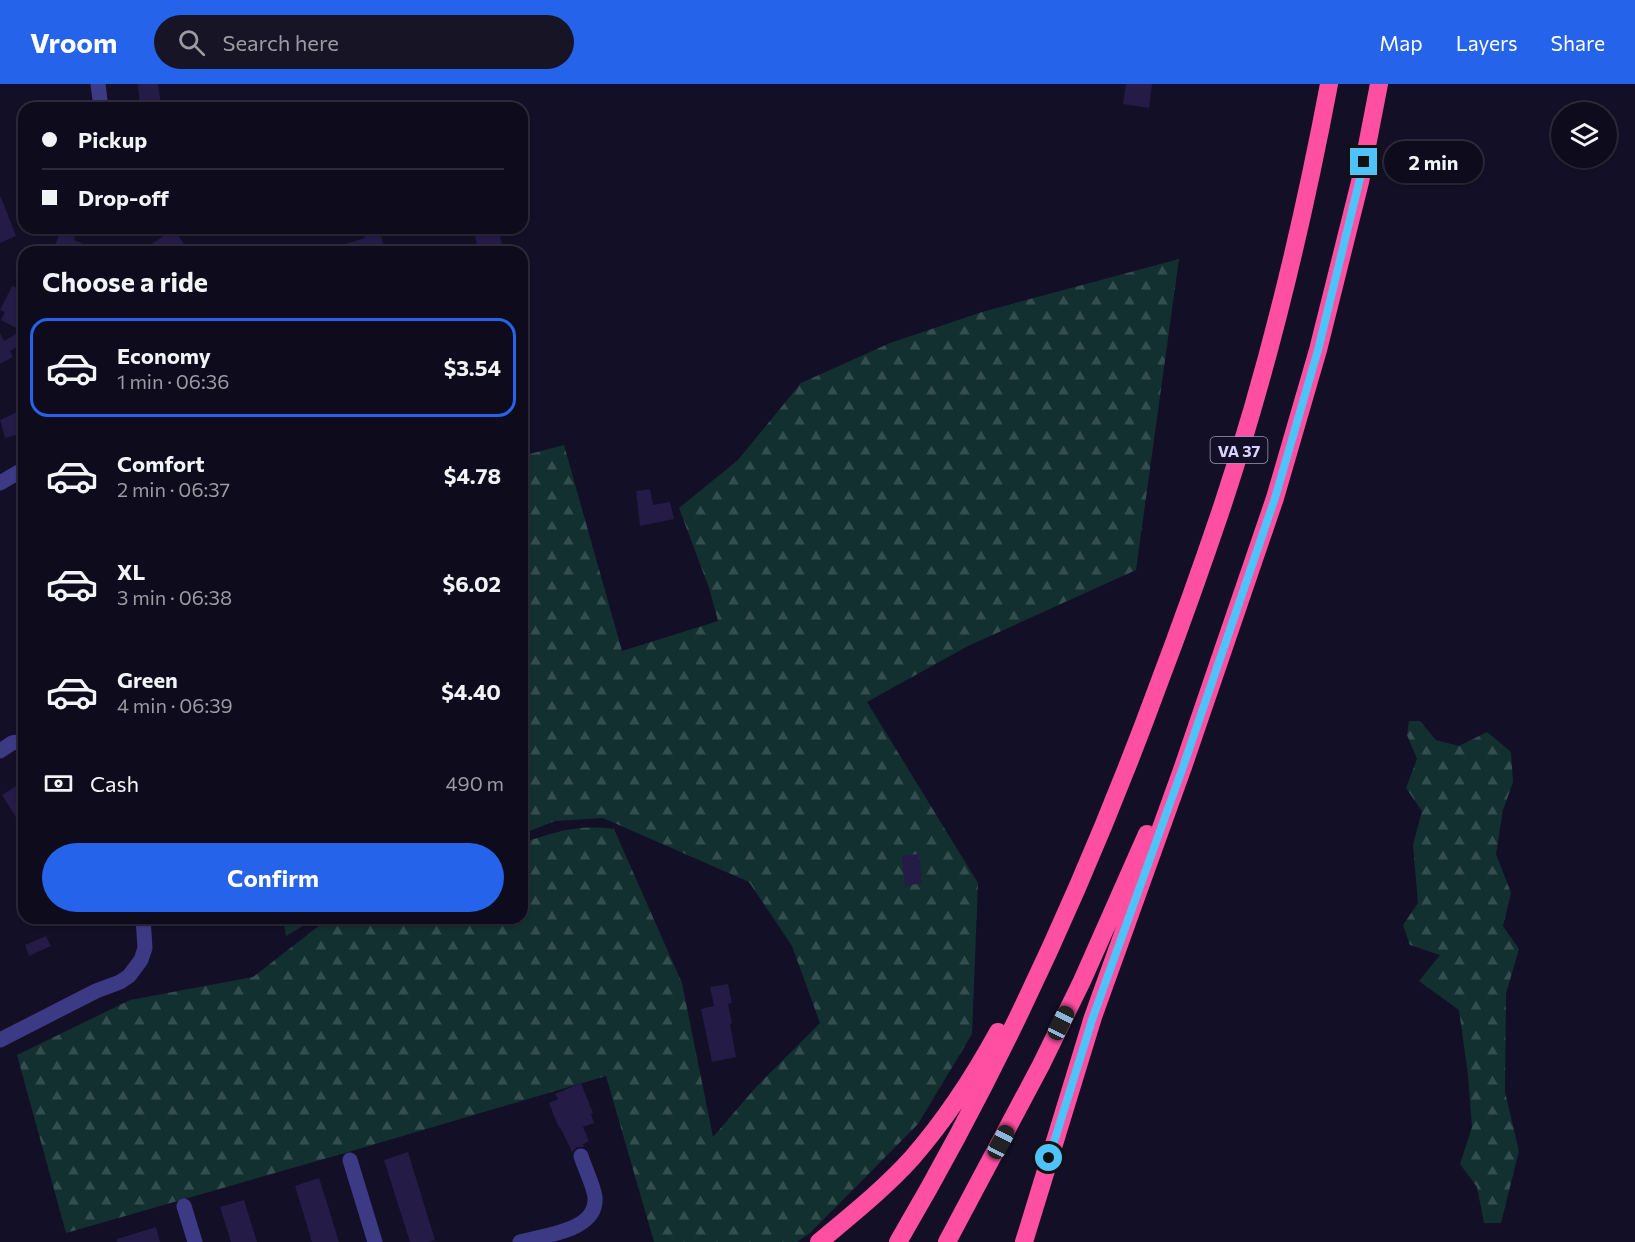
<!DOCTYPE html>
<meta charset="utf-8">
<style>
:root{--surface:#0e0b1c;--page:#171425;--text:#f1f3f6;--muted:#9b9ba3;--line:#2e2b3b;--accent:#2563eb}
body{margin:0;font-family:Commissioner,sans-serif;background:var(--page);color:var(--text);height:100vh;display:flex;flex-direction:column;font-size:22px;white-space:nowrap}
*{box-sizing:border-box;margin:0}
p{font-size:20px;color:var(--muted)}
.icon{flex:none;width:33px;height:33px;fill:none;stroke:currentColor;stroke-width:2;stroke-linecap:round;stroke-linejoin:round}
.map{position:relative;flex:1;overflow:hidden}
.side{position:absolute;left:18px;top:162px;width:510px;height:678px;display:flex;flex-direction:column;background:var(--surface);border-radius:18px;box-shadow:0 2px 4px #0004,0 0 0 2px var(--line)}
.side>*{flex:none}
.guide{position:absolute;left:18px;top:18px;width:510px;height:132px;border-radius:18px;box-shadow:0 2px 4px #0004,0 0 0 2px var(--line);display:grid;align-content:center;height:132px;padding:0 24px;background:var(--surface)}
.controls{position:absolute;left:1551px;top:18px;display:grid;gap:12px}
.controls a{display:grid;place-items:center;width:66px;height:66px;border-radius:50%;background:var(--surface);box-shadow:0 2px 4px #0004,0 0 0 2px var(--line);font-size:30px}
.end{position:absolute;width:27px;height:27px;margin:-14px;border:8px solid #4fc3f7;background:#111;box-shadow:0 0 0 3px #111}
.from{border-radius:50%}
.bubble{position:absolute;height:42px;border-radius:21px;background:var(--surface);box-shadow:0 2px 4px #0004,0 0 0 2px var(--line);font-size:20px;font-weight:700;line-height:42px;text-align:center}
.car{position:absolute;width:18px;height:36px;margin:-18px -9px;border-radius:8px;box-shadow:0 0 4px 2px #0007;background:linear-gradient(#222 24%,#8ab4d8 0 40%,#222 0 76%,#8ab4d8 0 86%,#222 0)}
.guide b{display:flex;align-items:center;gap:21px;height:57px;font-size:22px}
.guide b+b{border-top:2px solid var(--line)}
.guide i{width:15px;height:15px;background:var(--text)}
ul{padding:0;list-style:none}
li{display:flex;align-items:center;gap:18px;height:99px;margin:0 12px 9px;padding:0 12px;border:3px solid transparent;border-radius:18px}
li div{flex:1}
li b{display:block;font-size:22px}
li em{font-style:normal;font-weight:700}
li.active{border-color:var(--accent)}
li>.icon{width:54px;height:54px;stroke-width:1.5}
h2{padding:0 24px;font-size:27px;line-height:72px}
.pay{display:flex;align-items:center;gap:15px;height:66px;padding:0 24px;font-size:22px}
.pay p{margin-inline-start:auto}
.cta{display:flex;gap:12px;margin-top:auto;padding:12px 24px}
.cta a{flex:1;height:69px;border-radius:36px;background:var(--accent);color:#fff;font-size:24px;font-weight:700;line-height:69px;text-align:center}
header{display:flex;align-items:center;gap:36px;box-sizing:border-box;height:84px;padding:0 30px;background:var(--accent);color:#fff}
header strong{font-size:28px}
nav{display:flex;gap:33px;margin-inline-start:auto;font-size:21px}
.search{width:420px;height:54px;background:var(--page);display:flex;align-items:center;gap:15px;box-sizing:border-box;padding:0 21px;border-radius:33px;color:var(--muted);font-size:22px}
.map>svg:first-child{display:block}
</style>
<header>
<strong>Vroom</strong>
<div class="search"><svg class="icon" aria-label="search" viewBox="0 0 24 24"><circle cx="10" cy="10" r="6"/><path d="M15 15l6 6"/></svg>Search here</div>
<nav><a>Map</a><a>Layers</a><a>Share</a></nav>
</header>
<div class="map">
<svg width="1635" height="1158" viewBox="0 0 1635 1158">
<defs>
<pattern id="forest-firs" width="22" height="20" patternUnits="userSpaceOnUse" patternTransform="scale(1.5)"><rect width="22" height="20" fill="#12302f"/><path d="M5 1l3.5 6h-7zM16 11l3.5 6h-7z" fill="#344d4e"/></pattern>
</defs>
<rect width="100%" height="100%" fill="#130f26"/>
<path fill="url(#forest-firs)" d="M1179 175 1136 486 968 562 867 618 978 799 972 950 918 1040 810 1149 797 1158H654L606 992 345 1069 66 1149 17 971 130 916 253 893 329 834H522V759C555 748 578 740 614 745L682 899 713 1053 757 1002 820 939 792 862 749 798 603 734 555 737 522 750V372L564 361 622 567 718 537 709 504 679 424 738 376 801 299 890 259 982 228Z
M1409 637H1420L1436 656 1459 662 1487 648 1511 668 1513 698 1503 726 1496 770 1511 809 1503 842 1519 865 1506 910 1505 1008 1519 1067 1501 1139H1484L1477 1103 1460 1080 1472 1043 1468 991 1459 926 1419 897 1440 871 1410 861 1403 841 1418 819 1413 761 1422 727 1406 704 1417 675 1407 651Z
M283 834H316L286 852Z"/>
<path fill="#241b47" d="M138 0H158L161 21 140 23Z
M1126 0H1152L1149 24 1123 20Z
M1 113 16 152 0 159V114Z
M489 144H498L504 168H484L483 164 478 165 474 148Z
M61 147 75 153 74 156 103 168H58L59 165 54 163Z
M176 148 189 168H140L168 149 170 151Z
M376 149 377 152 381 151 385 168H330V165L365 154 364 152Z
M12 202 24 207V234L18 245 1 236 5 228 0 226Z
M0 249 4 257 16 250 21 260 10 267 13 273 0 280Z
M24 325V359L22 360 19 350 5 354 0 336Z
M650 405 653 421 670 418 674 435 640 442 636 407Z
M24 697V746L2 711Z
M919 770 922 799 905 802 902 772Z
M46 852 51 862 29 872 25 861Z
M728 900 732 919 728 920 732 939 730 940 736 973 712 978 701 925 714 922 710 903Z
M581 999 593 1029 591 1030 594 1039 583 1043 589 1057 583 1060 584 1063H577L572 1068 560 1043 559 1044 549 1019 558 1015 555 1010Z
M408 1068 435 1156 428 1158H410L384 1076Z
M319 1094 327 1119 339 1158H312L295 1102Z
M244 1116 248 1129 257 1158H231L220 1123Z
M156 1143 160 1158H117V1155Z"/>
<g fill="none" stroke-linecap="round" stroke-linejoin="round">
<path stroke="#3d3a85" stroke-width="15" d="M98 0 101 24
M0 399 24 385
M0 667 12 659 24 657
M0 956 96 907 120 898 129 892 141 876 145 864 143 834
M350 1076 375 1158
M184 1122 195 1158
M520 1158C545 1151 598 1147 595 1113 593 1100 585 1085 581 1072"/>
<path stroke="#ff4fa3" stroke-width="18" d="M819 1158C851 1131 884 1105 912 1074 945 1036 974 992 998 948
M898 1158C1002 981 1088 792 1159 599 1181 541 1202 482 1222 423 1268 285 1302 143 1329 0
M947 1158 1041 981 1082 897 1147 750
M1024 1158 1093 933 1183 683 1275 414 1318 266 1360 98 1379 0"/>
</g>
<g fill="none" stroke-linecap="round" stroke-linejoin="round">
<path stroke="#4fc3f7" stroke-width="8" d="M1049 1074 1093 933 1183 683 1275 414 1318 266 1364 78"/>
</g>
<g text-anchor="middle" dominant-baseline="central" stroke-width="5" stroke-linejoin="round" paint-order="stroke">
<rect fill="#130f26" stroke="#9e99be" stroke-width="1.5" x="1210.5" y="353" width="57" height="26" rx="4.5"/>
<g font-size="16" font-weight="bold" fill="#d9d4ff">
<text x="1239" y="366">VA 37</text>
</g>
</g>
</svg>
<div class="controls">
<a><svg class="icon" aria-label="layers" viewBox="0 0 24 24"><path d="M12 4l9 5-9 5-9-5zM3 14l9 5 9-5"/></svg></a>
</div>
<i class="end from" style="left:1049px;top:1074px"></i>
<i class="end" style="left:1364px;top:78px"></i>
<div class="bubble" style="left:1384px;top:57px;width:99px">2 min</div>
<i class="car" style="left:1061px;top:939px;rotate:26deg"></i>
<i class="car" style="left:1001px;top:1058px;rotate:28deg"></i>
<div class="guide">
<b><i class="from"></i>Pickup</b>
<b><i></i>Drop-off</b>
</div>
<section class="side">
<h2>Choose a ride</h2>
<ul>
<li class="active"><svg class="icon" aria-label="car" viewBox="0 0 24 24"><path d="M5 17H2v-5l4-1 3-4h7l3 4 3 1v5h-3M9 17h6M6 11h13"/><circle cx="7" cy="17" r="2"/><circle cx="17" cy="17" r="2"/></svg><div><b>Economy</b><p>1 min · 06:36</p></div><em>$3.54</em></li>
<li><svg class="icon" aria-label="car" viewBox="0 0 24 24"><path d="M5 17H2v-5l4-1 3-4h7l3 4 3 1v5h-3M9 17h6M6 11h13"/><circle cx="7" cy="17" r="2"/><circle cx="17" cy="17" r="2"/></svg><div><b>Comfort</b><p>2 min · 06:37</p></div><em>$4.78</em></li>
<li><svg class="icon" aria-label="car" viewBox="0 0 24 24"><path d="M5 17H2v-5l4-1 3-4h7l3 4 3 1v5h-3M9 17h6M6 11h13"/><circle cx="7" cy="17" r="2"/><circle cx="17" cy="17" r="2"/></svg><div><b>XL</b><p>3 min · 06:38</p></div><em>$6.02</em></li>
<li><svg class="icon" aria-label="car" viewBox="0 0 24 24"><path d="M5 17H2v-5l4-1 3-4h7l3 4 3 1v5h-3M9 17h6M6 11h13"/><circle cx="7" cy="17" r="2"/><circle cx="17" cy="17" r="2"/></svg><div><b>Green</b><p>4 min · 06:39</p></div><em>$4.40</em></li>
</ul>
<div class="pay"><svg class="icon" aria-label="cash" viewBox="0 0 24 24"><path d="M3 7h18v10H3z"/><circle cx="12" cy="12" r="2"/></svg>Cash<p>490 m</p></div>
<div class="cta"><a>Confirm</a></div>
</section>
</div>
